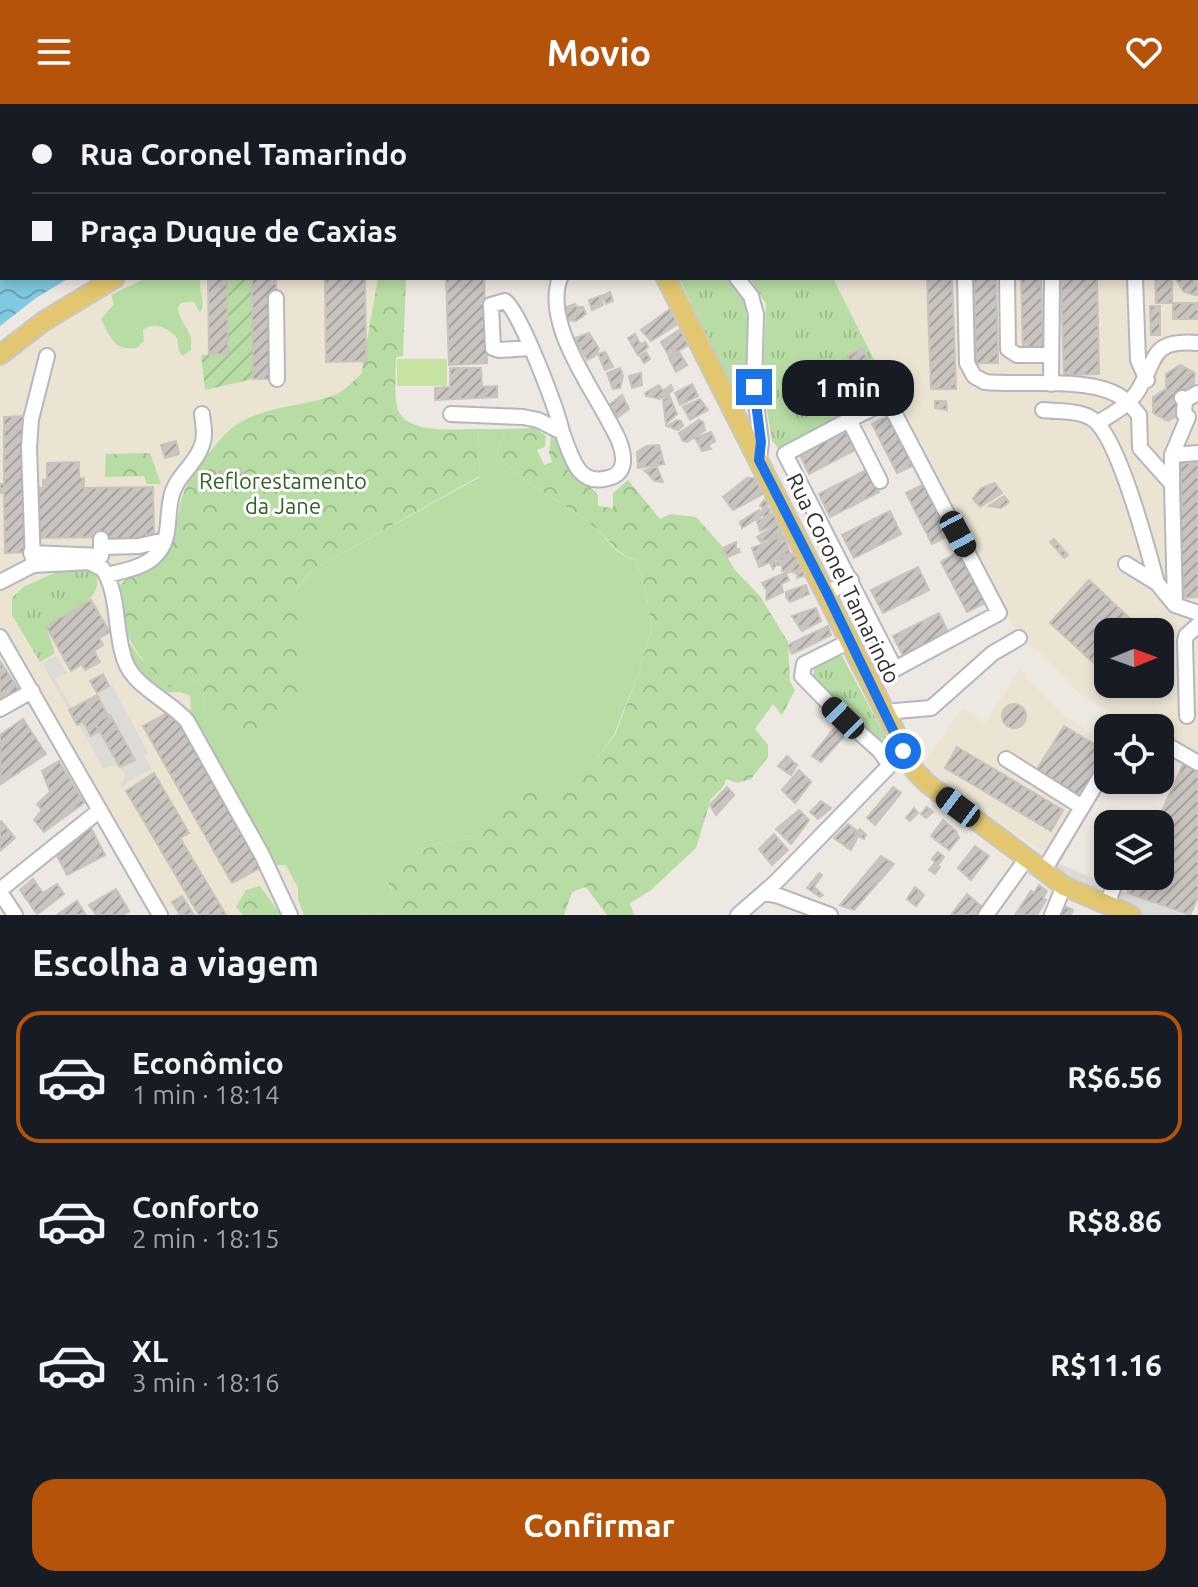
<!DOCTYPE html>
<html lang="pt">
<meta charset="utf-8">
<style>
:root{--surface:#171b24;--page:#242831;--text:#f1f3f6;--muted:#9ea1a6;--line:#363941;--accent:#b45309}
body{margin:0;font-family:Ubuntu,sans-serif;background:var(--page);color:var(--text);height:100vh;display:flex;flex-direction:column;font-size:30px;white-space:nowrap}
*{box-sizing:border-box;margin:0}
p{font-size:26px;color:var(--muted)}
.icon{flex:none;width:44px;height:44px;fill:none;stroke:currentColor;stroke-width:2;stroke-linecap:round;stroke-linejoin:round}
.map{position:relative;height:811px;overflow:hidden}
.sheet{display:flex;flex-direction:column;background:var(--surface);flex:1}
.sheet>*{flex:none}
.top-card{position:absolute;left:0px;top:0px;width:1198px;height:176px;box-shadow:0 4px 12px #0003;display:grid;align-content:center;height:176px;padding:0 32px;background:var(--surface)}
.needle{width:52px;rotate:89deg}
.buttons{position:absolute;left:1094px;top:514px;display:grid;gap:16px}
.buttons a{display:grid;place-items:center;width:80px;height:80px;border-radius:16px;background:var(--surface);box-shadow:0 4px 12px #0003;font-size:40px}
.end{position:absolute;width:36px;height:36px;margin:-18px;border:10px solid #1a73e8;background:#fff;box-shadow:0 0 0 4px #fff}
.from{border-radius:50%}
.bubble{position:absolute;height:56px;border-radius:24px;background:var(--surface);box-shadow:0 4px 12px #0003;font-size:26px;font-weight:600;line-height:56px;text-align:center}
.car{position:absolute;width:24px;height:48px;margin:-24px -12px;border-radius:10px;box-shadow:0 0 6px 2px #0007;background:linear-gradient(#222 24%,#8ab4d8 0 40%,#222 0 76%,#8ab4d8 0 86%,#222 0)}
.top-card b{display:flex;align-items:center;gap:28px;height:76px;font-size:30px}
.top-card b+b{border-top:2px solid var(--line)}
.top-card i{width:20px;height:20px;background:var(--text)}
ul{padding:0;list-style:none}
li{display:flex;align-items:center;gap:24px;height:132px;margin:0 16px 12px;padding:0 16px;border:4px solid transparent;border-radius:24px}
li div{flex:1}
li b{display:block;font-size:30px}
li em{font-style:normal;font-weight:600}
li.on{border-color:var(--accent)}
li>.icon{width:72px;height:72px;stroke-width:1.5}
h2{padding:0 32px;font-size:36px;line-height:96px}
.primary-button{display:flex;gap:16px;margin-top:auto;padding:16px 32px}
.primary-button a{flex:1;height:92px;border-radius:24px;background:var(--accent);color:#fff;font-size:32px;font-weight:600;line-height:92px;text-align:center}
header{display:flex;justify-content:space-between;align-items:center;height:104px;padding:0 32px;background:var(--accent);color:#fff;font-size:36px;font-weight:600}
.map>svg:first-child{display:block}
</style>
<header><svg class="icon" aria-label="menu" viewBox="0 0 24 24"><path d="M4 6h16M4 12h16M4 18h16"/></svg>Movio<svg class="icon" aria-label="heart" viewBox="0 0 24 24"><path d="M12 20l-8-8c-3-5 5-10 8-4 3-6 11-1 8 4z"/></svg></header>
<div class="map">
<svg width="1198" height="811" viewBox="0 0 1198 811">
<defs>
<pattern id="forest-crowns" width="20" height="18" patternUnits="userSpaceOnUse" patternTransform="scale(2)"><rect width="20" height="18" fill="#b8dda4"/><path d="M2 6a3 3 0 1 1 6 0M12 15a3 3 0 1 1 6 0" fill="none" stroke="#9ebe8e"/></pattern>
<pattern id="park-tufts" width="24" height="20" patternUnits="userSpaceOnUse" patternTransform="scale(2)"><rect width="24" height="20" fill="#b8dda4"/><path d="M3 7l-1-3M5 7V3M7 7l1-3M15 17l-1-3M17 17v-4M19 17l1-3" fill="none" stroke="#9ebe8e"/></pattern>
<pattern id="garden-furrows" width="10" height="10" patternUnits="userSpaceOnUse" patternTransform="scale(2)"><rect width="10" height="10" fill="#b8dda4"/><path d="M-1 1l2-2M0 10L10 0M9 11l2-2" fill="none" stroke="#9ebe8e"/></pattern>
<pattern id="water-waves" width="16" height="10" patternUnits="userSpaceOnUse" patternTransform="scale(2)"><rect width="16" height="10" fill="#80c9e2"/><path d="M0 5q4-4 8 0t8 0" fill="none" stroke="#69a4b8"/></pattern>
<pattern id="building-hatch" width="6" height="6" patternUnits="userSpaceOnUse" patternTransform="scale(2)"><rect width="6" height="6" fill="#c9c4c0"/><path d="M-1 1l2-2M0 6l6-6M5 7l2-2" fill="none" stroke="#a4a09c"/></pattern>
</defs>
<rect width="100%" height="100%" fill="#ede8e1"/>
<path fill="#ece4d3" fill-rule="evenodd" d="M1198 81V659L1160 637V624H1138L1081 591 1046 554 1019 534 833 174H1196ZM1108 528H1160V580H1108Z
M131 174H384L433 811H167L0 525V262L79 202 86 197H100Z
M1020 564 1033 581 1064 611 1108 641V675L1060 760 957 689 924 659 963 603 985 620Z"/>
<path fill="#b8dda4" d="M146 174H201C197 187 207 196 200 209L194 198C162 195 188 222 190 232 192 237 191 241 191 246L183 252 179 248 177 234C168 224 155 217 143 226L144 237 137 244C114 247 111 234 101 215L114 200 111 191Z
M477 325H506L497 351C524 382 562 396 593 422 609 435 614 451 636 456L645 484 652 524 640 565 614 631 580 676 548 702 477 735 447 737 422 746 402 748 388 781 399 796 398 809H385L368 804 362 811H304L298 795V784L286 761H274L187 612 191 604 190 592C180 586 176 589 165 588 142 584 130 557 128 537L142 556 190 572 203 583 205 608 264 622 299 595 296 486 312 466 480 373Z"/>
<path fill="url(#forest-crowns)" d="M378 174H406L403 252 396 253C396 269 394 288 397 303 404 331 455 325 477 325L480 372 312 466 296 485 305 551 299 595 265 622 260 635 239 639 205 608 203 583 190 572 169 583C135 550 125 536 116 488 126 466 156 468 168 447 179 428 176 407 184 388 190 370 207 351 219 337 247 302 293 305 332 292 343 288 353 278 361 270Z
M535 324 546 332 545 343 537 346 544 361 552 358 549 349 551 331 560 339 567 360 598 391V402L613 404V389L628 376 660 415 670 410 696 413 721 441 734 465 760 492 788 538 790 578 795 586 782 611 773 600 755 625 768 641V653L751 675 737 679 726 675 724 682 711 695 696 744 650 787 630 799 634 811H607L586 783 572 788 564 811H362L368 803 385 809H398C399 791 389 786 385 770L402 747 422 746 447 737 477 735 490 705 529 685 548 702 579 676 615 631 640 565 652 524 645 484 636 456C616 451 609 434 593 422 562 396 524 382 497 351L506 325Z
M150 349 161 380H147L144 372 105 373 106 350Z
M260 782 281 811H243L236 803 246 786Z"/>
<path fill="url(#park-tufts)" d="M679 174C692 174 712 170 724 174 758 185 747 266 748 294L738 296Z
M750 174H833L891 289 780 346 772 337 763 281 766 200Z
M75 460 96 469C105 498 66 510 46 522L55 549 40 558 12 511V494L23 483Z
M837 551 842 552 885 632 886 640 877 637 813 574 814 563Z"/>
<path fill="url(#garden-furrows)" d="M227 174H252L253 275 205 286 201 251 228 250Z"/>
<path fill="#c7e3a1" d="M397 255H447V282H397Z"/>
<path fill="#dddbd7" d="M56 551 67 569 55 575 72 604 69 606 42 559Z
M112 581 148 649 144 652 152 665 126 679 124 684 120 683 125 673 124 668 115 661 103 665 79 620 83 617 91 631 99 627 120 663 135 656 97 591Z
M1050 756 1128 789 1184 811H1131L1107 800 1059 767Z"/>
<path fill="url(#water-waves)" d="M0 0H440L2 2V174H69L36 194 0 222Z
M875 0H1198V92L1196 93V2Z"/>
<path fill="url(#building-hatch)" stroke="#c8c3bb" stroke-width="2" d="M1196 143 1198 191H1195L1184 188 1175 174H1196Z
M208 174H227L228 250H209Z
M252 174H276L277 275H253Z
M325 174H365L366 257 326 258Z
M446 174H484L487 259 449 261Z
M927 174H952L956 285H931Z
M974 174H996L998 259H976Z
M1021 174H1041L1043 243H1023Z
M1061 174H1097L1099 270 1064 271Z
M1155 174H1172V199H1156Z
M610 188 613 197 606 200 602 192Z
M600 192 603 201 592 206 589 196Z
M1173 199H1198V215H1173Z
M575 200 577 203H583L586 210 576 217 567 216 564 204Z
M1150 202H1160V231H1151Z
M673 203 681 218 651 237 641 226Z
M681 225 691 240 669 252 661 238Z
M589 229 599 245 595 252 587 256 575 234Z
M635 230 640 240 645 238 648 243 638 251 628 234Z
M862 244 886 292 842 314 832 294 846 287 843 281 849 277 852 283 860 279 847 252Z
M605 248 607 251 603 255 608 253 613 263 605 266 598 250Z
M646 248 650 255 644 259 640 252Z
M679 248 687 261 676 268 669 254Z
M1180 261 1195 269 1193 287 1182 294 1166 285V270Z
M450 264H481L482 283 497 282V293L435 296V284L450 283Z
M620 264 623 272 620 284 613 285 607 269Z
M641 269 642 281 632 284 629 272Z
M692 280 698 292 680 301 675 289Z
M659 281 663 287 671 281 673 286 660 295 646 292 645 289Z
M1166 285 1182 294 1181 309 1168 317 1153 309V293Z
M622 291 629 305 618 313 609 301Z
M669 291 677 310 666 320 663 296Z
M700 295 708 306 690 316 683 303Z
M935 297H946L947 306 935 304Z
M892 310 917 360 897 369 872 320Z
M25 312 27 448 5 449 4 389H0V380H4V313Z
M677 316 681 317 683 322 678 326 667 322Z
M699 316 703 318 705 326 687 338 683 337 679 329Z
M846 322 857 345 809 370 798 347Z
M711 328 715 337 708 342 711 345 702 347 695 334Z
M176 337 179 350 165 354 161 341Z
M659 341 664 360 638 364 637 348 647 342Z
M79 358V374H84V384L153 383 154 430H146V437L101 438V433L37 434 36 384H43V376H47V359Z
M1180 359H1198V493L1184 494 1178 408H1182Z
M657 363 663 378H662L655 377 644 366Z
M241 364 243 378 221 381 219 367Z
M868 365 879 388 830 413 819 390Z
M747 374H756L763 390 733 406 723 393Z
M928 378 954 429 932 440 906 389Z
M995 379 1002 389 980 403 973 395 981 384Z
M1004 392 1009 398 1001 404 989 402Z
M764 396 768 398 766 403 770 405 769 410 764 413 763 411 742 424 740 418 759 406 762 409 763 404 760 402Z
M890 407 901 430 854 454 842 431Z
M775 408 779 418 760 427 757 417Z
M778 420 782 431 761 438 757 433Z
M784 432 790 449 759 463 752 444Z
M1054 435 1068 451 1064 454 1050 438Z
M736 438V446L739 445 740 448 727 453 723 444Z
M963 445 989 497 967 508 941 458Z
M795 449 803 464 787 469 782 467V461H776L773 465 770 459 774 456 775 459 778 458V454L780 459V454Z
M918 463 929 486 883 509 871 486Z
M803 465 807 471 797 474 798 471 794 468Z
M782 470H786L789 476 781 480 783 488 766 496 767 487 762 479Z
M1089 476 1136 520 1128 528H1108V550L1097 562 1050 519Z
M806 481 809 490 790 498 786 493V488Z
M91 496 110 528 99 534 103 541 94 547 100 558 85 566 82 560 71 567 46 522Z
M816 504 821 517 802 527 792 512Z
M939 509 949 530 904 553 893 532Z
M828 522 831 531 792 550 788 541Z
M0 557 19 586 0 598Z
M103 570 109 582 97 589 90 577Z
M97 591 108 612 95 619 99 627 91 632 83 617 94 611 86 597Z
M86 597 94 611 77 621 69 606Z
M1002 612a12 12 0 1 1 24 0a12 12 0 1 1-24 0Z
M173 606 262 763 232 779 143 622Z
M110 611 135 656 120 663 95 619Z
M23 615 46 650 1 680 0 631Z
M840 617 850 626 821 658 812 652Z
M1064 622 1108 648V653L1081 697 1037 665Z
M957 643 1063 706 1051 727 945 664Z
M787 652 797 661 791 671 778 662Z
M1185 656 1198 664V793L1190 811 1128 789 1127 784 1133 772H1160V720H1156Z
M59 657 84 699 44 728 34 716 42 706 37 700 50 688 42 667Z
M799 666 811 678 795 699 782 686Z
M154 669 189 729 180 734 226 811H199L126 687Z
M727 683 734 691 716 711 710 701Z
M893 683 901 689 875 721 867 714Z
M821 697 831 704 818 715 810 708Z
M927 703 933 708 926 714 921 710Z
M914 704 918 709 910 717 906 714Z
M799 706 809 716 791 740 776 725Z
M943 716 956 727 959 734 949 746 931 732Z
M1 717 15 734 0 747V718Z
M848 720 857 727 855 730 858 732 851 746 834 734Z
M91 724 105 751 67 771 53 744Z
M860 725 866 731 864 735 855 730Z
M774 730 788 746 772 761 759 745Z
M975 742 989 752 971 776 958 764Z
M938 748 944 753 938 761 932 755Z
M881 752 894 760 854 806 840 801Z
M935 759 940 763 935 770 929 766Z
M819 769 822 771 814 783 823 791 820 793 807 784Z
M33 775 43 789 57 780 64 790 37 810 20 786Z
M1039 781 1047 787 1043 794 1046 796 1037 811H1015L1031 787 1034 789Z
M915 783 924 791 916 802 907 795Z
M116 785 129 807 123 811H96L89 801Z
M967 790 982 803 976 811H951Z
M182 792 194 811H180L172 798Z
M77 797 86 811H57Z
M1057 799 1073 806 1071 811H1059Z"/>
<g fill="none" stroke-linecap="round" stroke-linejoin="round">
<g stroke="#b4b7bf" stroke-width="18">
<path id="minor" d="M1196 110H1198
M737 174 751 192 756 210 754 283 761 338 759 356
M965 174 967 259 974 272 985 278C1022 282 1090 272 1121 293 1128 297 1133 304 1139 311L1140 344 1172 380 1175 501
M1007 174 1008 245 1017 251H1051
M1135 174 1138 256 1147 276
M276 194 277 275
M530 244 500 246 493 244 491 201 505 197C521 209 557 306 562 328
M1051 280 1052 174
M1185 296 1198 289
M1043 306C1058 308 1077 306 1091 314 1118 329 1148 447 1157 479
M451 310 523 313 538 316 562 328C571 351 577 383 608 374 617 372 622 367 623 358 624 341 613 325 606 312 586 275 544 216 560 174
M849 316 785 350 895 565 999 509 888 297 849 316 880 377
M1098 319C1111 310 1128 302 1137 288 1158 255 1149 235 1198 239
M1172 351 1188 313 1184 310 1185 296 1182 294
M1172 380V351L1198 349
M102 443 139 442 165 436
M31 449 101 452V435
M1126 460 1157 479 1175 501 1198 509
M33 461 29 343 31 315 47 252
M107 471C122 467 142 464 154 453 172 437 166 415 171 394 175 372 196 361 202 341 206 331 203 320 202 310
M0 478 33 461 89 458 103 465C120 492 114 528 125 557 134 583 169 596 187 617L262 751 290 811
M827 489 851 476
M0 533 160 811
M850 537 804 560 802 572 843 614 879 646 890 661
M0 605 32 587
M884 608 931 604 993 549 1019 534
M1187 612 1185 537 1186 532 1198 521
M1160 637 1198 659
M1006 655 1082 703
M1043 768 1108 660
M0 786 100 706
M0 788 15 811
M764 789 779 792 830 811
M1107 800 1114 782
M738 811 776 778 890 661 894 628
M986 811 1027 754
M1052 811 1064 782"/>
</g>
<g stroke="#c8c8c8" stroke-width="22">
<path id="major" d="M666 174 915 667 928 680 1064 782 1131 811
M0 251 44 217 115 174"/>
</g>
<use href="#minor" stroke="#fff" stroke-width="14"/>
<use href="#major" stroke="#e2c770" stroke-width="18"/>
</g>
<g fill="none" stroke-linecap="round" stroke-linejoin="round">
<path stroke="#1a73e8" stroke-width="10" d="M754 283 761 338 759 356 827 489 903 647"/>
</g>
<g text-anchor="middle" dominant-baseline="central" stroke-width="6" stroke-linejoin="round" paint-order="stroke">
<g font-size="22" fill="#316323" stroke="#fff">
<text x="283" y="376">Reflorestamento<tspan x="283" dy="25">da Jane</tspan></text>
</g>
<g font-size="22" fill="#2d2d2d" stroke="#fff">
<text transform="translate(844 474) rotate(64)">Rua Coronel Tamarindo</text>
</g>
</g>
</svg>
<div class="buttons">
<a><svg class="needle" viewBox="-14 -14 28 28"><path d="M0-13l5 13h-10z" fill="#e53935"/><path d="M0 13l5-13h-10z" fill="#9ea1a6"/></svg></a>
<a><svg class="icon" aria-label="locate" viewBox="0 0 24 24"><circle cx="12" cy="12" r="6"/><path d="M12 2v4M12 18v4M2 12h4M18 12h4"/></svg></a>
<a><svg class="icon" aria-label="layers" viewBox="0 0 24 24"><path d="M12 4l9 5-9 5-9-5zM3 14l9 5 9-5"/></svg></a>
</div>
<i class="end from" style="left:903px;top:647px"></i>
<i class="end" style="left:754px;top:283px"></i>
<div class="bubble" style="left:782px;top:256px;width:132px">1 min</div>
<i class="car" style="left:958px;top:430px;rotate:152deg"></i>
<i class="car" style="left:843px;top:614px;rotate:314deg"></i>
<i class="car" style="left:958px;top:703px;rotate:307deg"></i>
<div class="top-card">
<b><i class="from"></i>Rua Coronel Tamarindo</b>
<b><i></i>Praça Duque de Caxias</b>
</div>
</div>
<section class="sheet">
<h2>Escolha a viagem</h2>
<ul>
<li class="on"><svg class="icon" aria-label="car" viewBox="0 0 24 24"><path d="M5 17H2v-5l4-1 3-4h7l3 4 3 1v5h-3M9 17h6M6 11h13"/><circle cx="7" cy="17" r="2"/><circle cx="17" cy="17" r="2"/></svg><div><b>Econômico</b><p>1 min · 18:14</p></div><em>R$6.56</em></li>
<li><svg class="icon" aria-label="car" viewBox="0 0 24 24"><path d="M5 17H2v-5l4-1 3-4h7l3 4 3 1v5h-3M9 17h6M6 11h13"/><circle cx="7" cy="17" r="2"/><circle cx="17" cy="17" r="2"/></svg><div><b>Conforto</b><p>2 min · 18:15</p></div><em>R$8.86</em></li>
<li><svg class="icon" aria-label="car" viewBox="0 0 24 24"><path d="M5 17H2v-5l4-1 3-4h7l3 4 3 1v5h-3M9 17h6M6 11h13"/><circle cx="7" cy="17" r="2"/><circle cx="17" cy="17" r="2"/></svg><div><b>XL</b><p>3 min · 18:16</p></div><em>R$11.16</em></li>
</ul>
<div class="primary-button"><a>Confirmar</a></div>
</section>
